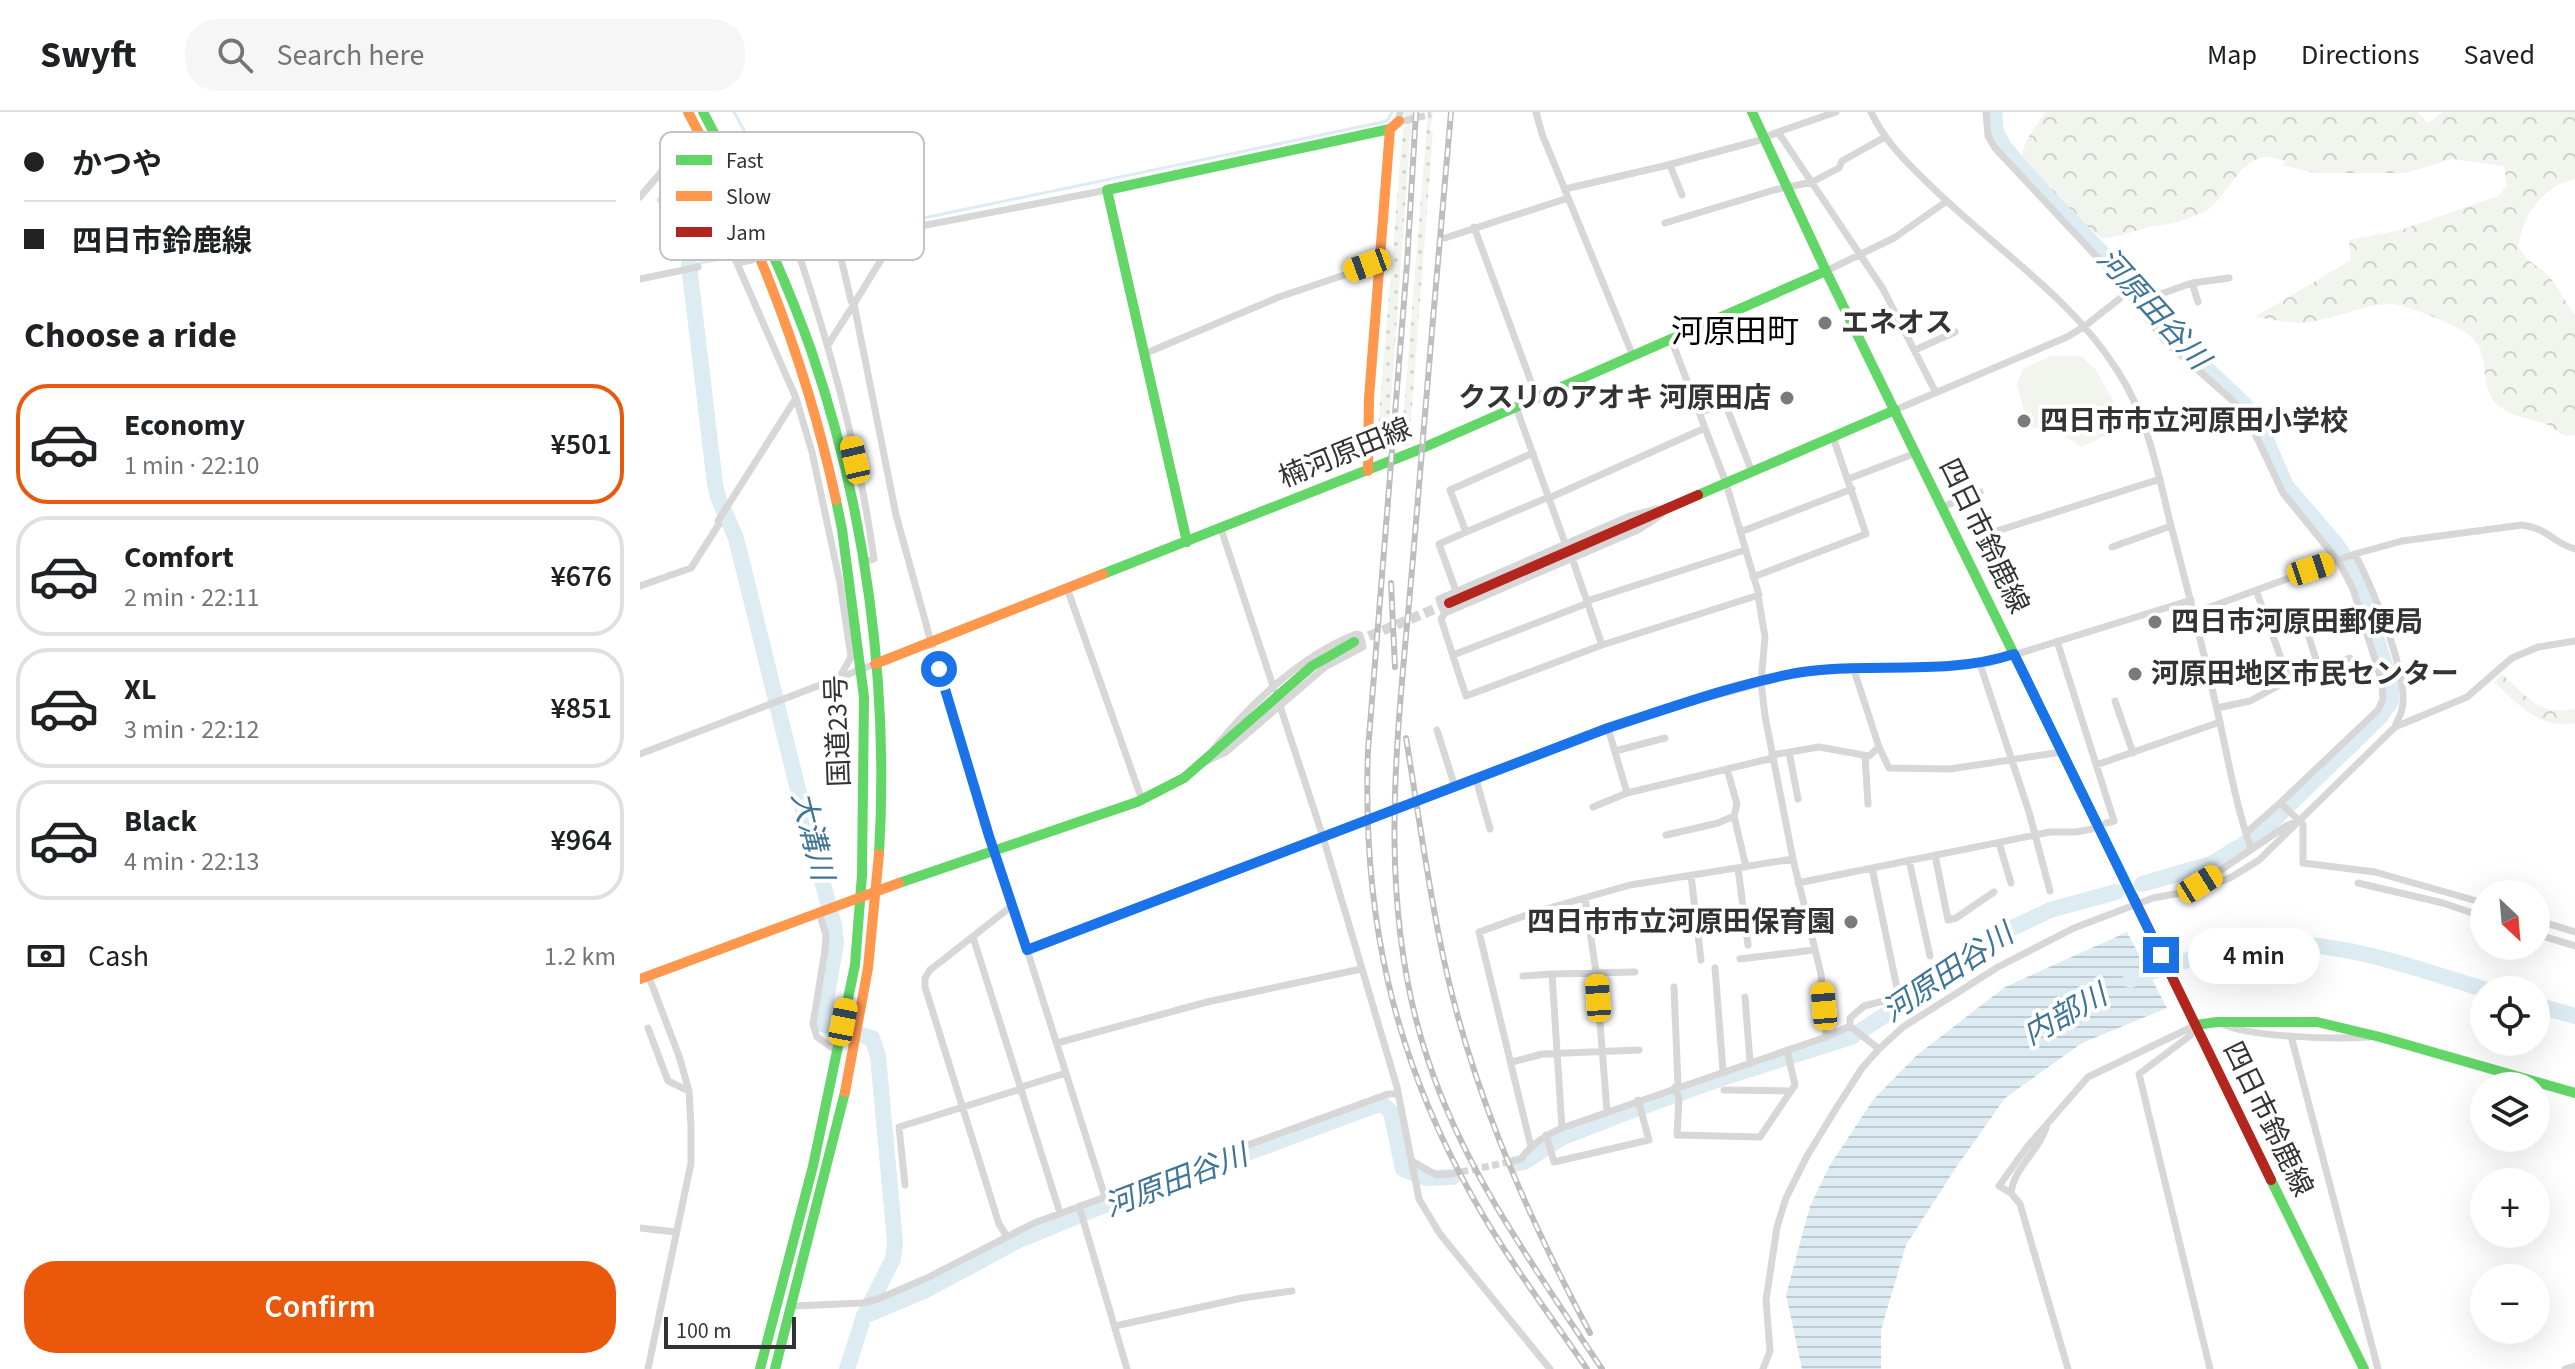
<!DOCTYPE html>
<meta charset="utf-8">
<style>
:root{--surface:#fff;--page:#f6f6f6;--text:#202124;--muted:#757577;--line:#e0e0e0;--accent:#ea580c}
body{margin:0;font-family:"Source Sans 3","Noto Sans JP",sans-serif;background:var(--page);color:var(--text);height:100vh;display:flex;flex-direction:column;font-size:30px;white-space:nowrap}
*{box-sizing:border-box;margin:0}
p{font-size:26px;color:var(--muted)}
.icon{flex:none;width:44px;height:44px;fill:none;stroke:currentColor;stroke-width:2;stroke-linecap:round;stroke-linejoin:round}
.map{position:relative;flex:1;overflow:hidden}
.sheet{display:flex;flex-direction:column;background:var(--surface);width:640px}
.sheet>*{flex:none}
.hud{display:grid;align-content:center;height:176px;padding:0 24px;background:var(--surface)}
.needle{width:52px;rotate:154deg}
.buttons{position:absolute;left:1830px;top:768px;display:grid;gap:16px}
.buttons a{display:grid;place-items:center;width:80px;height:80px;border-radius:50%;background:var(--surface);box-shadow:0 8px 32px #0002;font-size:40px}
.scale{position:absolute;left:24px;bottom:20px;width:132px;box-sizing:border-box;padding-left:8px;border:4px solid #333;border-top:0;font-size:22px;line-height:28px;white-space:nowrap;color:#333;-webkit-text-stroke:6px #fff;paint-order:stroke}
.end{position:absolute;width:36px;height:36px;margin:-18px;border:10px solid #1a73e8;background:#fff;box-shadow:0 0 0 4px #fff}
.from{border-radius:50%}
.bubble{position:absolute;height:56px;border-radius:28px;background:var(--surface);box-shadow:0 8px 32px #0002;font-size:26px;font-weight:600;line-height:56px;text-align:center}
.car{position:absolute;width:24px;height:48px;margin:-24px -12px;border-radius:10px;box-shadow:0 0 6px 2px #0007;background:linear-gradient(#f5c518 24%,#345 0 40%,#f5c518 0 76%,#345 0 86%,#f5c518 0)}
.hud b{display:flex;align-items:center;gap:28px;height:76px;font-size:30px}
.hud b+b{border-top:2px solid var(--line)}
.hud i{width:20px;height:20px;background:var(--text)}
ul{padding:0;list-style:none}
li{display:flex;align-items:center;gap:24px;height:120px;margin:0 16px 12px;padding:0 8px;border:4px solid var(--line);border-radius:32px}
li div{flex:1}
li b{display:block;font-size:30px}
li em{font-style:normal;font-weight:600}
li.active{border-color:var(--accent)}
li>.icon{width:72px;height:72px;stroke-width:1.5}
h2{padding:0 24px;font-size:36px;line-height:96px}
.pay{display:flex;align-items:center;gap:20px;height:88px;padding:0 24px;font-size:30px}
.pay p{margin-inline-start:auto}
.button{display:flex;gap:16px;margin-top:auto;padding:16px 24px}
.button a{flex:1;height:92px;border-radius:32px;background:var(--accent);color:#fff;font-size:32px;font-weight:600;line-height:92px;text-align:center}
header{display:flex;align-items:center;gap:48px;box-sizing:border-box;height:112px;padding:0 40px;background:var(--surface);border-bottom:2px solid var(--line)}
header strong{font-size:38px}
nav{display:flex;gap:44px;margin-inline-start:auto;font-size:28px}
.search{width:560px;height:72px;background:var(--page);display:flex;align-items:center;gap:20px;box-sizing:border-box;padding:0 28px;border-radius:32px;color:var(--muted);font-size:30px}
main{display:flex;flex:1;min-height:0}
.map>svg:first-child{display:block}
</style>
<header>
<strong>Swyft</strong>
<div class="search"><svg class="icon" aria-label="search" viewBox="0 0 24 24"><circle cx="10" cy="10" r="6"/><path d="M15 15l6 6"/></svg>Search here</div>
<nav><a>Map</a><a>Directions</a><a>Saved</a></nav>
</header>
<main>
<section class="sheet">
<div class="hud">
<b><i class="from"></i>かつや</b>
<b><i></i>四日市鈴鹿線</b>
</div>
<h2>Choose a ride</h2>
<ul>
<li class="active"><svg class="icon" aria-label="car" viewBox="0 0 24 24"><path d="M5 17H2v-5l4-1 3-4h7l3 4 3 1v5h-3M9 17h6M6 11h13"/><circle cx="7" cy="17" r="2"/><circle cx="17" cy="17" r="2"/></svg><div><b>Economy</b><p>1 min · 22:10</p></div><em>¥501</em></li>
<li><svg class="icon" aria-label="car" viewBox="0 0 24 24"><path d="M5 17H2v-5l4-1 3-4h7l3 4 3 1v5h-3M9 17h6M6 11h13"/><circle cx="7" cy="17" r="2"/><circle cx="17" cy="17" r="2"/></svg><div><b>Comfort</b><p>2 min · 22:11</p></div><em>¥676</em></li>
<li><svg class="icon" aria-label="car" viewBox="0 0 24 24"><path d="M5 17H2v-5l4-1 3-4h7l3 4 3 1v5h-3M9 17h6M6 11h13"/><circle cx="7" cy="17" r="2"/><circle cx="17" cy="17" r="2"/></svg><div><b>XL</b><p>3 min · 22:12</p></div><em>¥851</em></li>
<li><svg class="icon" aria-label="car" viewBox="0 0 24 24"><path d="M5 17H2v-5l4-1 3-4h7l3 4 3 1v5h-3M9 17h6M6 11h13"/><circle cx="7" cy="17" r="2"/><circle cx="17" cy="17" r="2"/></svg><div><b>Black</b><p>4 min · 22:13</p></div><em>¥964</em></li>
</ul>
<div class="pay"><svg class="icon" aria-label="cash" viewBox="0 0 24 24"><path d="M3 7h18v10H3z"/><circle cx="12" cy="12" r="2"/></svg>Cash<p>1.2 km</p></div>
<div class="button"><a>Confirm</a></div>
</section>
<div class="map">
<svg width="1935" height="1257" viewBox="0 0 1935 1257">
<defs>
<pattern id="grass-dots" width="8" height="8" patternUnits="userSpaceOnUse" patternTransform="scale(2)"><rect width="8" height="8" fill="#f1f5ed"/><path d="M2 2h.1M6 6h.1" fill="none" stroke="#cfd2cc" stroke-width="1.8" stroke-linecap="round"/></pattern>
<pattern id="forest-crowns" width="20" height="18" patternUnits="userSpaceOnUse" patternTransform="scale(2)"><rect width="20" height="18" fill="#f1f5ed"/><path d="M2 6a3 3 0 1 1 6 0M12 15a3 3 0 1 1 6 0" fill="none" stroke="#cfd2cc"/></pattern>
<pattern id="water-rules" width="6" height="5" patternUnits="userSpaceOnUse" patternTransform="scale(2)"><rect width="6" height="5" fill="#ddebf3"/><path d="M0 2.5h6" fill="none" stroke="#becad1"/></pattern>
</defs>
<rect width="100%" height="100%" fill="#fff"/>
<path fill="url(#grass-dots)" d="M764 0H772L747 341 736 339 763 16 766 14Z
M788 0H793L790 19 793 20 769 334H761Z"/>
<path fill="url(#forest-crowns)" d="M1405 0H1778L1788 11 1803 0H1935V67C1902 74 1883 103 1878 135L1887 147 1909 164 1935 203V323C1918 327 1917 315 1903 311 1890 307 1875 305 1863 297 1832 276 1858 238 1823 219 1807 210 1766 192 1748 192 1723 193 1696 206 1670 210 1653 213 1632 207 1615 205L1711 148 1709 128 1761 118 1858 84 1867 74 1864 54 1811 47 1766 61H1676L1642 53 1646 50C1603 28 1592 84 1564 100 1545 110 1530 111 1510 115 1493 119 1480 125 1462 126 1441 110 1377 68 1383 39 1385 26 1399 12 1405 0Z
M1862 562C1887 584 1899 605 1935 597V611C1899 618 1879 592 1854 570Z"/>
<path fill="#f1f5ed" d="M1411 244H1441L1456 258 1483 306 1477 318 1442 335 1423 323 1417 312 1407 317 1388 315 1377 271 1384 256Z"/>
<path fill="url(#water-rules)" d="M1487 820 1527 896 1442 931 1365 986 1315 1057 1266 1133 1241 1218V1257H1162L1146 1183 1170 1094 1190 1053 1233 988 1277 943 1365 875Z"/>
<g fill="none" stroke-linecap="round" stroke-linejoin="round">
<path stroke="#ddebf3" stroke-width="3" d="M94 0 105 20
M48 50 36 56 18 88 46 138 49 153 110 142
M159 132 743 10 748 8 752 0"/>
<path stroke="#ddebf3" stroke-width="16" d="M1354 0 1356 20 1364 35 1406 83 1497 177 1542 233 1606 294 1621 316 1646 374 1696 432 1715 461 1751 571V589L1740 605 1617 724 1571 752 1502 772
M49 153 75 372 78 385 96 426 163 698 194 813 196 831 182 912 232 926 238 944 255 1130 253 1147 224 1204 207 1257
M1490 868C1538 849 1593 832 1644 832 1712 832 1782 858 1846 878
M1896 893 1935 904
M874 1052 884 1050 921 1026 982 1002 1085 965 1211 925 1253 898 1295 862 1366 819 1410 798 1476 780
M224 1204 286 1178 379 1128 452 1098 734 994 742 992 751 1000 763 1057 786 1066 813 1065"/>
<path stroke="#d6d6d6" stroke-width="7" stroke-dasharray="7 3.5" stroke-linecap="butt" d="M768 8 791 2
M811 1062 874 1049"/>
<path stroke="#d6d6d6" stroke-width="10" stroke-dasharray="10 5" stroke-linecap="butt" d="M715 530 809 491"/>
<path stroke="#d7d7d7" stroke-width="7" d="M760 0 759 9 768 8
M896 0 902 22 993 244
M1231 0C1245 30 1268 52 1292 75 1354 136 1430 184 1477 258 1506 302 1517 355 1529 406 1545 467 1561 528 1575 589 1587 638 1594 689 1611 736
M1346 0 1348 24 1355 36 1471 160 1526 230 1592 288 1609 309 1643 381 1699 450 1713 477 1742 570 1743 587 1738 598 1640 691 1663 712V751L1735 760 1844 791
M1138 20 1196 0
M33 46 96 149 156 286 172 340 200 471 211 545 199 566
M1030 53 1042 83
M925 77 1024 54 1117 29 1138 20 1243 177 1296 281
M0 85 45 32
M1025 111 1134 78 1172 70 1199 56 1202 49 1245 25
M834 115 897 286
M258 120 214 192 256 403 291 530 349 724 373 793 465 1085
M805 126 928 86
M153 138 161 149C193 245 220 346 234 447L222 450
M142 141 467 78
M97 151 112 148
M1186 159 1254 126 1307 89
M0 167 58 155
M1552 171 1558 190
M1512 185 1552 171 1589 166
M188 233 214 192 211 189 197 129
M1275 238 1315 220
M504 242 639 185 740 151
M876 295 925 431
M1255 298 1427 225 1445 214 1488 180
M1059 301 1085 291 1112 360
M1208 367 1276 341
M909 386 1065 316
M1302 395 1340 380
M1017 397 990 404 799 487 805 501 801 507 826 584 962 533 1119 483 1086 371 1031 227
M78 409 156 286
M581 417 634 577
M1357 419 1520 367
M826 420 909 385
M1100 420 1212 377
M1472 435 1531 414
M1715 442C1731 473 1770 564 1762 597 1761 603 1757 609 1755 615
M932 446 962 533
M1113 465 1226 422 1193 325
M0 474 51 456 79 412
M427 476 502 688
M1616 478 1649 568
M816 479 799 432 826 420 810 378 893 341
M1118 483 1125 525 1121 570 1125 604 1153 747 1181 862 1186 925
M947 489 1105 438
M1661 500 1679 557
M805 501 998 418 1021 403
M1554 501 1715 442 1762 429 1882 413C1910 417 1911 430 1935 437
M716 522 720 523 723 535 685 555 586 640 563 651C600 601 657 545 716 522Z
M1417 529 1474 709 1466 711
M813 543 948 491
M1340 552 1389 700 1410 779
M1475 589 1493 641
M640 594 683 725 757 975 779 1087 800 1122 910 1257
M1577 596 1610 589 1649 568 1710 546
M968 616 987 681
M797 618 815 675
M1239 635 1249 656 1310 657 1422 640
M975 639 1025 626
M1149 640 1158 687
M0 642 235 552
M1132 643 1179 635 1229 644 1239 635 1214 558
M1225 644 1228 692
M1456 653 1580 610
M836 667 850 717
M953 695 987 681 1133 646
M1094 704 1106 755
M1606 721 1640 691
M1026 723 1078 711 1094 704 1097 692 1087 657
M1359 731 1371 771
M1295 743 1308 808 1316 806 1354 780
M1269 748 1290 844
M1098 756 1108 833
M1232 756 1257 876
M1051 763 1061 848
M1158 771 1410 720H1436L1452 717
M1718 771 1803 791 1844 805
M1557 778 1560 772 1646 714 1655 710
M945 786 956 860 967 999
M179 800 186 823 185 838 173 912 177 925 195 938
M1896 808 1935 820
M1896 822 1935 834
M333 825 420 1101
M387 838 968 616 1062 587 1158 561 1348 551 1551 488
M1100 847 1174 838
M1075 856 1083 959
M912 862 995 860
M883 864 912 862 922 1016
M1034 875 1038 974
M1105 885 1110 950
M1580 911C1609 926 1696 927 1730 925
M1556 913 1551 923 1499 962 1570 1257
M1210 914V906L1224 894 1259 885
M8 916 28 969 49 979
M1651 924 1738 1257
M417 931 567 890 721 857
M872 950 902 942 999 938
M381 975 426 961
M1035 975 1039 987 1037 1023 1120 1025 1155 973 1147 938
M1084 978 1151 979
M1406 1016C1398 1041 1374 1055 1371 1081L1380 1092 1428 1257
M906 1023 914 1050 1009 1028 998 988
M891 1035 839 820 895 800 990 773 1153 747
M772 1049 796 1063 811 1062
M874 1049 881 1047C891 1032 906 1023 922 1016L1186 925 1210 914 1239 937
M265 1073 259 1015 381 977
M1371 1081 1359 1074 1387 1035 1448 965 1556 913
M439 1094 487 1257
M0 1116 36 1120
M366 1123 359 1112 285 875V866L290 858 373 793
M153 1194 223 1191 238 1187 287 1166 394 1111 748 982H757
M475 1214 602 1186 652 1179
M8 1257 51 1051V1015L49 979 39 944 9 865
M1123 1257 1130 1239 1126 1188 1137 1115 1146 1086 1167 1044 1197 995 1222 956 1239 937 1263 915 1358 855 1434 816 1513 786 1557 778 1590 766 1619 748 1755 615 1827 585 1872 546 1898 535 1935 529
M1925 1257 1935 1254"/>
<path stroke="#63d668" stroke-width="10" d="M63 0C104 77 142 156 171 238 226 398 249 573 239 742
M1112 0 1186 159 1493 785
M1058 383 1255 298
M547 430 467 78 750 17
M463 462 778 338 1186 159
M259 771 497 690 544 666 672 554 714 530
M1556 913 1577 910H1677L1740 925 1935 981
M1631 1068 1724 1257
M120 1257 173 1054 215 853 222 763 224 585 202 417 196 388
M135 1257 205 980"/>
<path stroke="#ff974d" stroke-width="10" d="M48 0C77 56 107 112 130 171 158 242 180 314 196 388
M728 359 729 286 750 17 759 9
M235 552 463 462
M0 867 259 771
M205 980 228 856 239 742"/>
<path stroke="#b3261e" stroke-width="10" d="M809 491 1058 383
M1493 785 1631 1068"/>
<g stroke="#bebebe" stroke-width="6">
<path id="rail" d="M776 0 767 152 728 638C722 801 752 941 832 1084 865 1144 908 1200 947 1257
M811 0C798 149 785 297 773 446 759 613 733 786 788 948 825 1061 897 1159 962 1257
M751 471 755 555
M766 626C777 692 786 759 799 824 826 965 883 1096 950 1221"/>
</g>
<use href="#rail" stroke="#fff" stroke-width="3" stroke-dasharray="9" stroke-linecap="butt"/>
</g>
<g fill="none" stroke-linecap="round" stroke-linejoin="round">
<path stroke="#1a73e8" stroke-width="10" d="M299 557 349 724 387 838 968 616C1030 596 1093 573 1156 561 1227 549 1304 565 1374 542L1521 843"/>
</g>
<g fill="#7a7a7a" stroke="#fff" stroke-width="3">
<circle cx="1185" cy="211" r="8"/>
<circle cx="1147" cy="286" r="8"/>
<circle cx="1384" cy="309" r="8"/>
<circle cx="1515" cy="510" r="8"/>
<circle cx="1495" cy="562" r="8"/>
<circle cx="1211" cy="810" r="8"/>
</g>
<g text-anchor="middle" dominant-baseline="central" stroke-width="8" stroke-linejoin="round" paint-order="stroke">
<g font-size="28" font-weight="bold" fill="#333" stroke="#fff" text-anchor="start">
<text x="1201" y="211">エネオス</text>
<text x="1131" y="286" text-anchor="end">クスリのアオキ 河原田店</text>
<text x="1400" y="309">四日市市立河原田小学校</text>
<text x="1531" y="510">四日市河原田郵便局</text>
<text x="1511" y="562">河原田地区市民センター</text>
<text x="1195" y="810" text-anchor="end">四日市市立河原田保育園</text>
</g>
<g font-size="28" fill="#333" stroke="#fff">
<text transform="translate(705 341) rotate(-22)">楠河原田線</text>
<text transform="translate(1344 424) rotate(64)">四日市鈴鹿線</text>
<text transform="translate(198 619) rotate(-92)">国道23号</text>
<text transform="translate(1628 1007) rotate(64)">四日市鈴鹿線</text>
</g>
<g font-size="30" font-style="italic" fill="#3f7597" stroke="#fff">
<text transform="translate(1513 197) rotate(48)">河原田谷川</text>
<text transform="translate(172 724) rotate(76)">大溝川</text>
<text transform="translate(1308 861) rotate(-34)">河原田谷川</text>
<text transform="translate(1425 903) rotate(-29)">内部川</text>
<text transform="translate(536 1069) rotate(-21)">河原田谷川</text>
</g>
<g font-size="32" fill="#000" stroke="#fff">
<text x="1095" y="220">河原田町</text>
</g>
</g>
<rect x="20" y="20" width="264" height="128" rx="12" fill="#fff" stroke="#c2c2c2" stroke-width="2"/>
<rect x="36" y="43" width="36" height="10" fill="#63d668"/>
<rect x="36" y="79" width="36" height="10" fill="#ff974d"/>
<rect x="36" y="115" width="36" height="10" fill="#b3261e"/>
<g font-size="22" fill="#333">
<text x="86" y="56">Fast</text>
<text x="86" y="92">Slow</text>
<text x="86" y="128">Jam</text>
</g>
</svg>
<div class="buttons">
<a><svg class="needle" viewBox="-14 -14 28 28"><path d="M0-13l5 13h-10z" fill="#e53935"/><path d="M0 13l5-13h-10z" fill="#757577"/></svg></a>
<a><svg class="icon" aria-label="locate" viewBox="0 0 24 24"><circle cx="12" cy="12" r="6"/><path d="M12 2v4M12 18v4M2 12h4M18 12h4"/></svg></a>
<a><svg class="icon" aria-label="layers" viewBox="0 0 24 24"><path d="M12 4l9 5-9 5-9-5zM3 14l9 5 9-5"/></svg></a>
<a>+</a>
<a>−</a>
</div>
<div class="scale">100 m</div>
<i class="end from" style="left:299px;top:557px"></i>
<i class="end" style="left:1521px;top:843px"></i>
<div class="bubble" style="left:1548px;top:816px;width:132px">4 min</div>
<i class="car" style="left:727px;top:153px;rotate:250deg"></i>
<i class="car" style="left:215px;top:348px;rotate:347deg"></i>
<i class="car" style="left:1671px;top:457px;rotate:72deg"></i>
<i class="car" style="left:1560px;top:772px;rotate:58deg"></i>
<i class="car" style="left:958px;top:886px;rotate:356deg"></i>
<i class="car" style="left:1184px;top:894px;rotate:355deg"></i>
<i class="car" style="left:203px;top:910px;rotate:11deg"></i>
</div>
</main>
